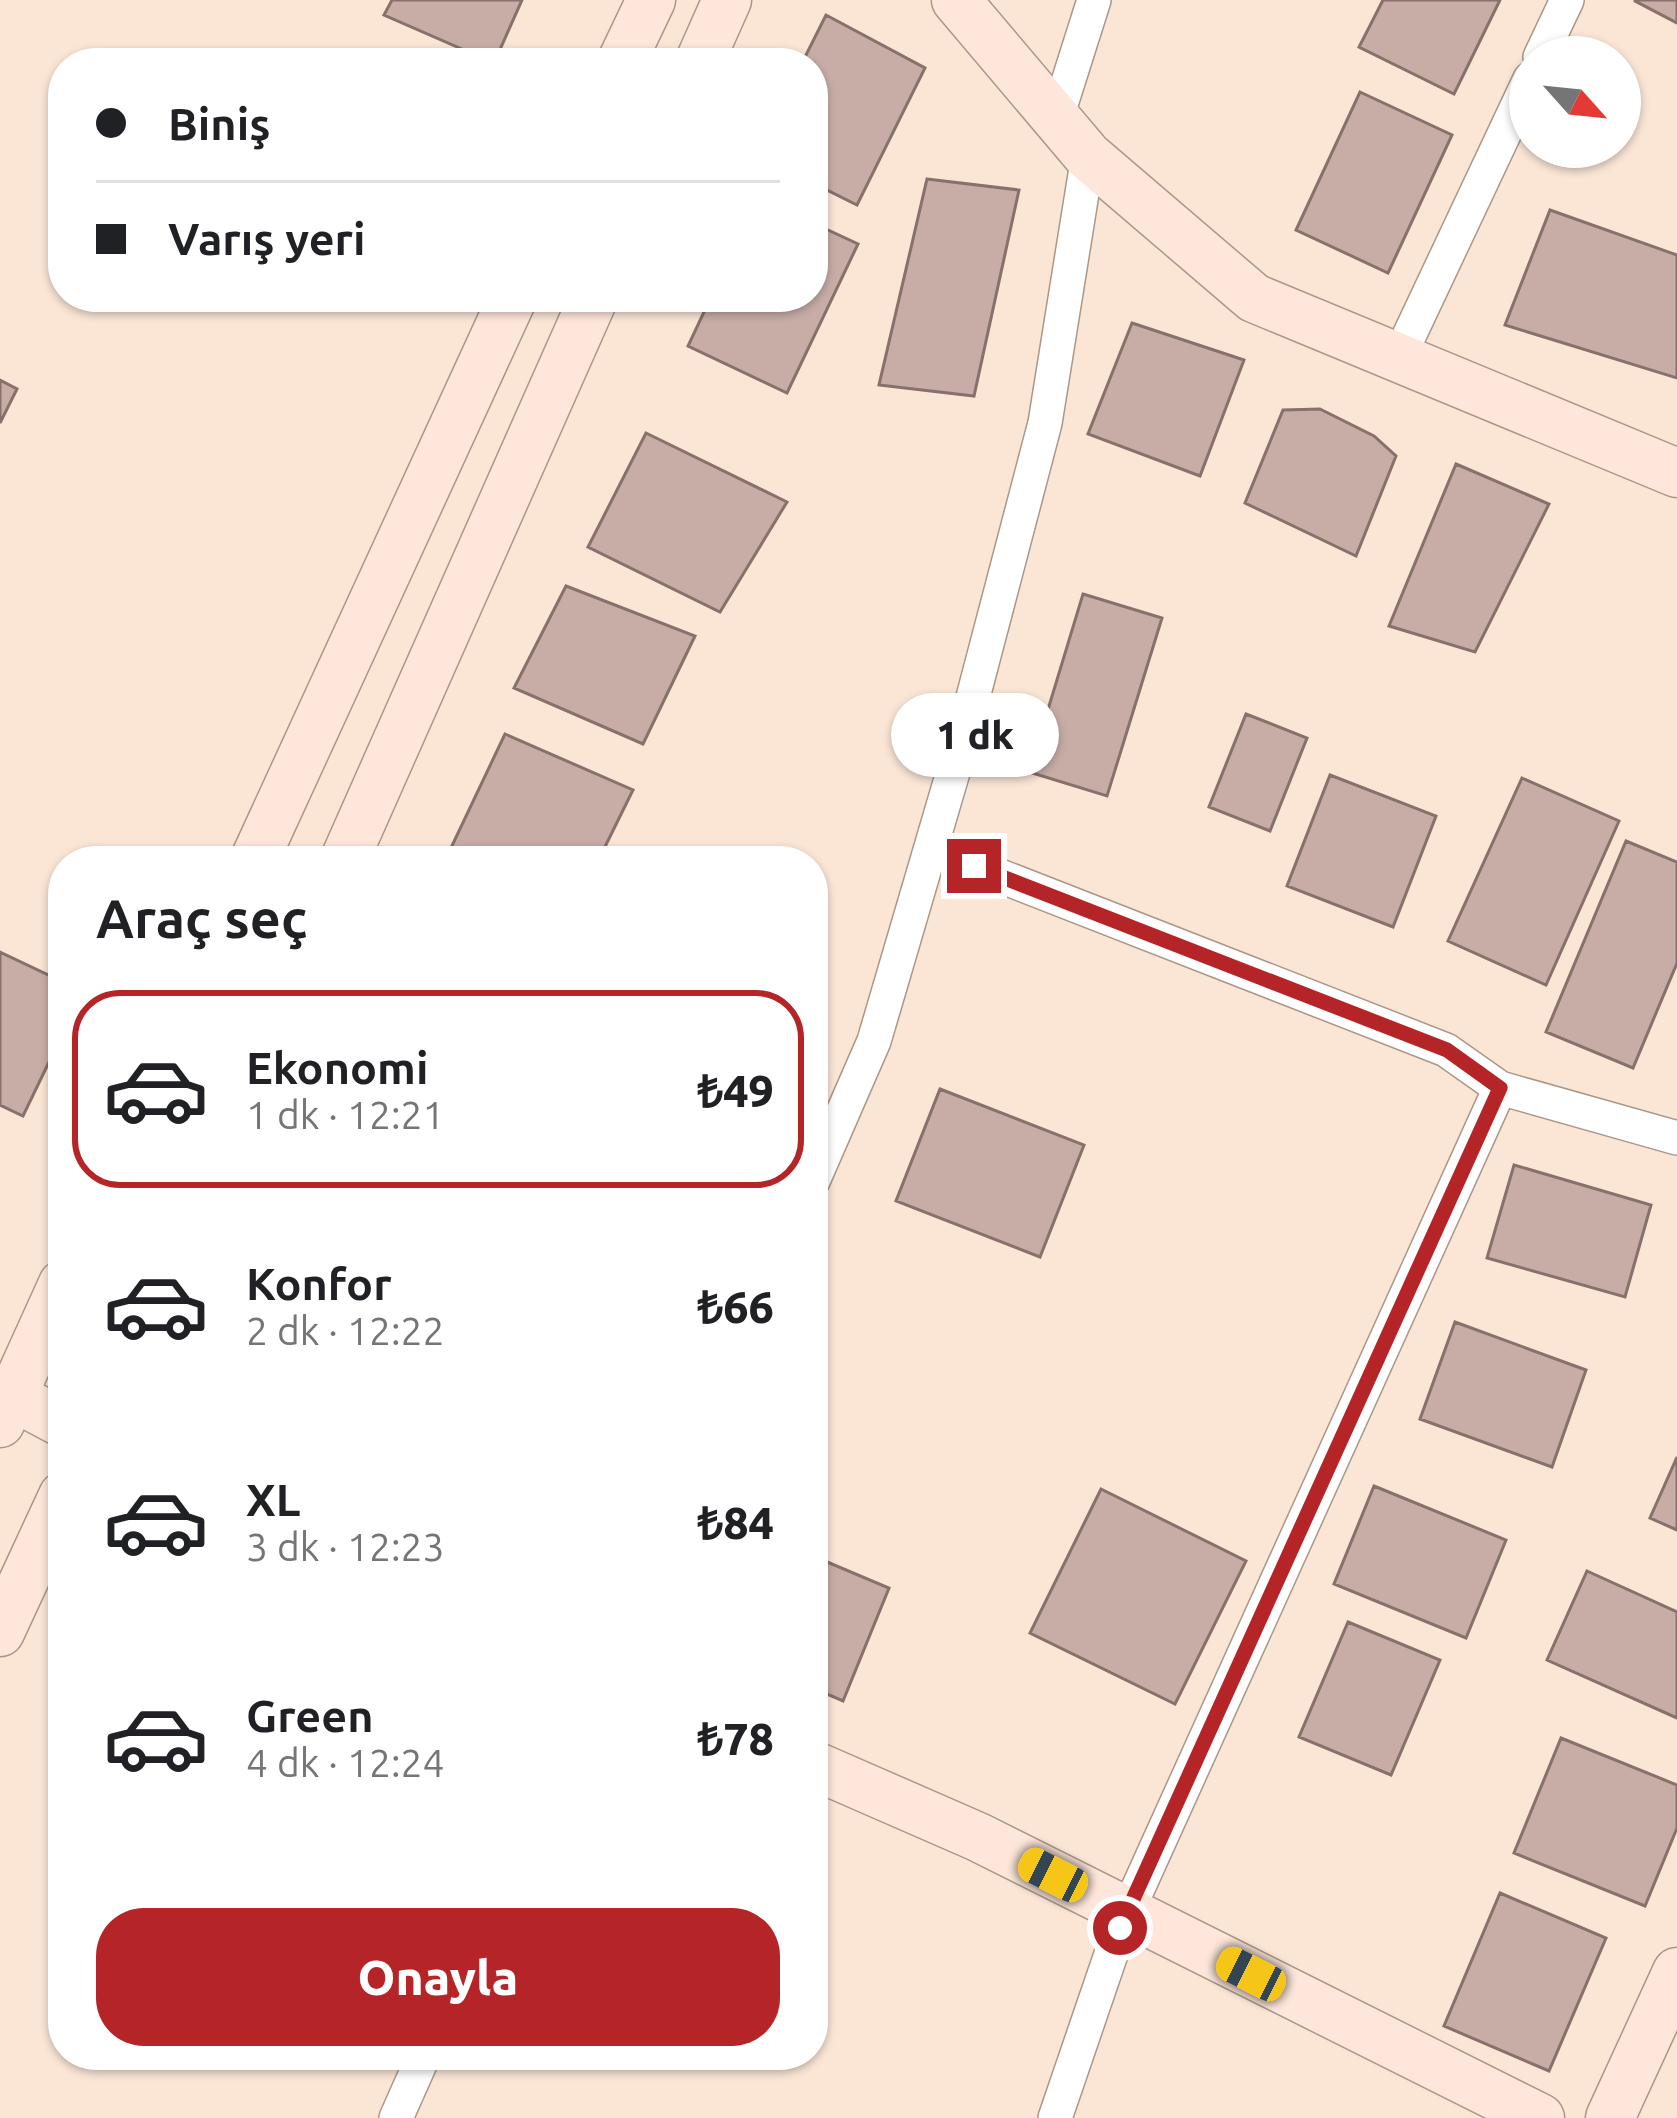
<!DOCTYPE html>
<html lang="tr">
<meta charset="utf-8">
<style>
:root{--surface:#fff;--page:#f6f6f6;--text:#202124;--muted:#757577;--line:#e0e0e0;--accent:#b52528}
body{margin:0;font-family:Ubuntu,sans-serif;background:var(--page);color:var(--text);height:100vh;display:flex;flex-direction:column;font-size:45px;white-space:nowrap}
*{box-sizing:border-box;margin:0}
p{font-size:39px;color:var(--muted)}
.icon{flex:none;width:66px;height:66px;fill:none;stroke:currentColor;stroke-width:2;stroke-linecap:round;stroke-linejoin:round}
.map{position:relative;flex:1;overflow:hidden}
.sheet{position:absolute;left:48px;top:846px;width:780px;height:1224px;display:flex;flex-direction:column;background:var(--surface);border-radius:48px;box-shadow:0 3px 9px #0004}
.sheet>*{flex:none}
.banner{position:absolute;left:48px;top:48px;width:780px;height:264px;border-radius:48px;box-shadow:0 3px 9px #0004;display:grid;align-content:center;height:264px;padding:0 48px;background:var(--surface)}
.needle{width:78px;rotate:117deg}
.fabs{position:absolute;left:1509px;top:36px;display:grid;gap:24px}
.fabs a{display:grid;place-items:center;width:132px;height:132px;border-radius:50%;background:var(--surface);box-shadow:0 3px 9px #0004;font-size:60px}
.end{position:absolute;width:54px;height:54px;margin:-27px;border:15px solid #b52528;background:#fff;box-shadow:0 0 0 6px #fff}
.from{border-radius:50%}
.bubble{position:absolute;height:84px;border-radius:42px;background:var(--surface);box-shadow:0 3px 9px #0004;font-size:39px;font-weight:800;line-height:84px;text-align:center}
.car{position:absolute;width:36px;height:72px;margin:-36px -18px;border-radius:15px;box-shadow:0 0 9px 3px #0007;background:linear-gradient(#f5c518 24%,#345 0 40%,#f5c518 0 76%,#345 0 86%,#f5c518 0)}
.banner b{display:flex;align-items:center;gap:42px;height:114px;font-size:45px}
.banner b+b{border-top:3px solid var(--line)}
.banner i{width:30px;height:30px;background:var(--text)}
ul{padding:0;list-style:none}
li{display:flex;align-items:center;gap:36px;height:198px;margin:0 24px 18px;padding:0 24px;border:6px solid transparent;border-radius:48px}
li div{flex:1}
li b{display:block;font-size:45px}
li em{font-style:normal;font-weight:800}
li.current{border-color:var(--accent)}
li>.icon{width:108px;height:108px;stroke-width:1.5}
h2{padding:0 48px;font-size:54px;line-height:144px}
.cta{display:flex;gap:24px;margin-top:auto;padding:24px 48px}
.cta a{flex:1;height:138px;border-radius:48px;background:var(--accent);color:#fff;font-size:48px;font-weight:800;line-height:138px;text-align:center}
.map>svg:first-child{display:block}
</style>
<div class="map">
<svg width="1677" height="2118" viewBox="0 0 1677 2118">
<rect width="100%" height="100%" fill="#fbe6d6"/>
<path fill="#c8ada7" stroke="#88706b" stroke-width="3" d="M392 0H522L494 63 384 15Z
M1383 0H1500L1454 94 1359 47Z
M1677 0V23L1635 1V0Z
M826 15 925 68 857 205 813 183V63H802Z
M1360 92 1452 135 1388 273 1296 230Z
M927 179 1019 190 974 396 879 385Z
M1550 210 1677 255V378L1505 325Z
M813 223 858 244 787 393 688 346 711 297H813Z
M1132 323 1244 360 1200 476 1088 434Z
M0 380 17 389 0 423Z
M1320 409 1374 436 1396 456 1356 556 1245 503 1283 410Z
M646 433 787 502 720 612 588 547Z
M1456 464 1549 504 1475 652 1389 626Z
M566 586 695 636 643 744 514 688Z
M1083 594 1162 618 1107 796 1029 772Z
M1246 714 1307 738 1270 831 1209 807Z
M505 734 633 790 598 861H469L449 852Z
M1330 775 1436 816 1393 927 1287 886Z
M1522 778 1619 821 1546 985 1448 941Z
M1626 841 1677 862V963L1633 1068 1546 1032Z
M0 952 63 982V1033L23 1116 0 1105Z
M940 1089 1084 1145 1040 1257 896 1201Z
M1514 1165 1651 1205 1625 1297 1487 1258Z
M1455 1322 1586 1370 1552 1467 1420 1419Z
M1677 1457V1530L1650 1518Z
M1374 1486 1506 1540 1466 1638 1334 1584Z
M1101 1489 1246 1561 1175 1704 1030 1633Z
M813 1556 889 1588 843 1701 813 1688Z
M1587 1571 1677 1612V1718L1547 1660Z
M1348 1622 1440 1660 1391 1775 1299 1737Z
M1561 1738 1677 1785V1828L1645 1906 1514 1853Z
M1500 1893 1606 1938 1549 2071 1444 2026Z"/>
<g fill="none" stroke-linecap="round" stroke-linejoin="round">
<g stroke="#ab9788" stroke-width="36">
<path id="street" d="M1540 57 1567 0
M1056 120 1094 0
M1400 355 1530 79
M931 849 1446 1050 1500 1088 1677 1138
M813 1181 874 1041 956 762 1045 423 1088 156
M396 2118 424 2055
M1055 2118 1120 1928 1500 1088"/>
</g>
<g stroke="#ab9788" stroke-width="51">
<path id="secondary" d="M956 0 1088 156 1254 298 1677 473
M621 63 651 0
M699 63 727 0
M254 861 513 297
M344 861 594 297
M12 1396 63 1423
M0 1423 63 1284
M0 1632 63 1496
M813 1765 978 1837 1540 2118
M1610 2118 1677 1972"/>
</g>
<use href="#street" stroke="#fff" stroke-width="33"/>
<use href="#secondary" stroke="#fee7da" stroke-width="48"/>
</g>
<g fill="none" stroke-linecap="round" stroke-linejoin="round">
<path stroke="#b52528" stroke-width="15" d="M974 866 1447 1050 1500 1088 1120 1928"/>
</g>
</svg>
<div class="fabs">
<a><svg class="needle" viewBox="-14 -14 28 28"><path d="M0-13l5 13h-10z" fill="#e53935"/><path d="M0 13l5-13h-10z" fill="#757577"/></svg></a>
</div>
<i class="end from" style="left:1120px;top:1928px"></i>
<i class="end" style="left:974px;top:866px"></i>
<div class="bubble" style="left:891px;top:693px;width:168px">1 dk</div>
<i class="car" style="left:1053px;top:1875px;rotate:297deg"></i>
<i class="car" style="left:1251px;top:1974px;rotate:297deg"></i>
<div class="banner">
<b><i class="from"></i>Biniş</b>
<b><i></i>Varış yeri</b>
</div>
<section class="sheet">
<h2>Araç seç</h2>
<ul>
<li class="current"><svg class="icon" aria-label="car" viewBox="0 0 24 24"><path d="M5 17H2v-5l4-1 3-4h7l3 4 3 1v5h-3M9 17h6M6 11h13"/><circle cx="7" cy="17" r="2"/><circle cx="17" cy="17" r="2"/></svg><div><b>Ekonomi</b><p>1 dk · 12:21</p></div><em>₺49</em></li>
<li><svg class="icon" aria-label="car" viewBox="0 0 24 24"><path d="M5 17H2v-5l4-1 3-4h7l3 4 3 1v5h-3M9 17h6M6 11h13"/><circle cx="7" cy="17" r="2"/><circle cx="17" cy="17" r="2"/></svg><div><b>Konfor</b><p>2 dk · 12:22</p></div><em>₺66</em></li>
<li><svg class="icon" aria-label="car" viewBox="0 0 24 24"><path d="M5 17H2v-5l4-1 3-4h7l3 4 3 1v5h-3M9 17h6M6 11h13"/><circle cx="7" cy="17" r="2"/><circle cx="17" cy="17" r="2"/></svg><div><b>XL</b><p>3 dk · 12:23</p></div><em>₺84</em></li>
<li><svg class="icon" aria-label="car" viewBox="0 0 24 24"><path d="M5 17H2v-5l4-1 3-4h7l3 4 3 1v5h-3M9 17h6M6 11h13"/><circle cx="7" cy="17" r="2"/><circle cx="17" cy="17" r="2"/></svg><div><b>Green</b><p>4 dk · 12:24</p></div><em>₺78</em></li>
</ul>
<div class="cta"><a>Onayla</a></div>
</section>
</div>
